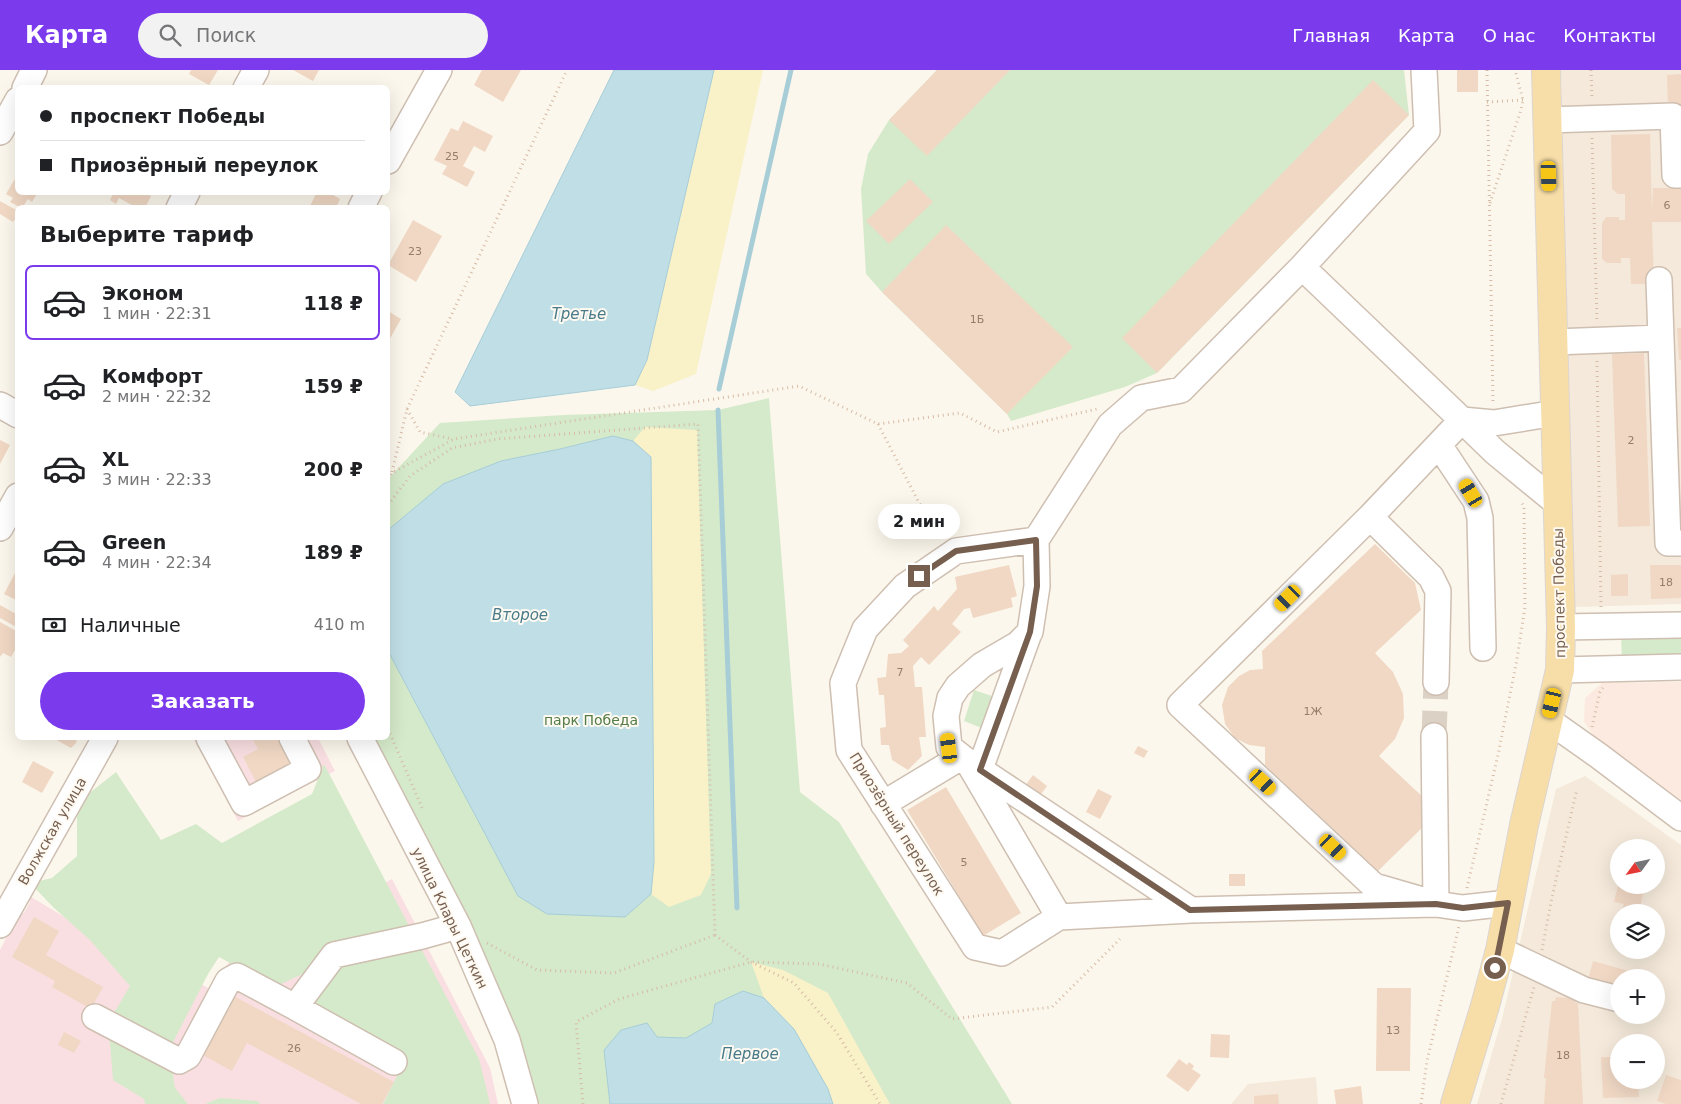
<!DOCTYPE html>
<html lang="ru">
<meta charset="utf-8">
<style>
:root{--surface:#fff;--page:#f2f2f2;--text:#202124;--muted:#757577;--line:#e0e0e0;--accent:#7c3aed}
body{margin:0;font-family:"DejaVu Sans",sans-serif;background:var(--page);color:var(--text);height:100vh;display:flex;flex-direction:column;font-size:19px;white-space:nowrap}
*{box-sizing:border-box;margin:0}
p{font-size:16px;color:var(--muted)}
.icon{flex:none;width:28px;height:28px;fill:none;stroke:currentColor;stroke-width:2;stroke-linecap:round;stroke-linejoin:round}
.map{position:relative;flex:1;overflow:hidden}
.panel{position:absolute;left:15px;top:135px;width:375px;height:535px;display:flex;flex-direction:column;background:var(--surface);border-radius:8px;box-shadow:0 5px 20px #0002}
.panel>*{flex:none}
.hud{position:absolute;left:15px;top:15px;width:375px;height:110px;border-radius:8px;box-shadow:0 5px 20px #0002;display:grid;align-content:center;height:110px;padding:0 25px;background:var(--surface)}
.needle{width:32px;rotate:237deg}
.tools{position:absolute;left:1610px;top:769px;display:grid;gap:10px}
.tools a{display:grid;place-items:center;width:55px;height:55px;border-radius:50%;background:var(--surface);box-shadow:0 5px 20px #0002;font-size:25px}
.end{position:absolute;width:22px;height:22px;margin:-11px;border:6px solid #775f4f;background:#fff;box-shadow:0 0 0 2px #fff}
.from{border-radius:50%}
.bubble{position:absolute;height:35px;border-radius:18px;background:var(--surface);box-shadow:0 5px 20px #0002;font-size:16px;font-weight:700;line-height:35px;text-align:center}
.car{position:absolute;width:15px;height:30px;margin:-15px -8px;border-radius:6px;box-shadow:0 0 4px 1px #0007;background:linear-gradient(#f5c518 24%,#345 0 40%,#f5c518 0 76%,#345 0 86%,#f5c518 0)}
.hud b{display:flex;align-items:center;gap:18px;height:48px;font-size:19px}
.hud b+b{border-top:1px solid var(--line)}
.hud i{width:12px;height:12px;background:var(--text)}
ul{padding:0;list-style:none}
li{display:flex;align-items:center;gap:15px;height:75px;margin:0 10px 8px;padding:0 15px;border:2px solid transparent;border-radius:8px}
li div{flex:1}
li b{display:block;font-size:19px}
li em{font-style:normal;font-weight:700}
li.on{border-color:var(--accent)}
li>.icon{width:45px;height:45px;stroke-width:1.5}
h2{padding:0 25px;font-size:22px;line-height:60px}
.pay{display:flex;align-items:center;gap:12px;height:55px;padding:0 25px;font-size:19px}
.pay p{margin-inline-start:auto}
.primary-button{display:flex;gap:10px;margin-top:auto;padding:10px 25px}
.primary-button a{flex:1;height:58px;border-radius:30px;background:var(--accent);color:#fff;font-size:20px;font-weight:700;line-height:58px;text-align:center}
header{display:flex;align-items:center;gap:30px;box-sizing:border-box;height:70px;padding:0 25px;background:var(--accent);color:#fff}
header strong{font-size:24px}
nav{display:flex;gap:28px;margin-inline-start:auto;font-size:18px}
.search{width:350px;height:45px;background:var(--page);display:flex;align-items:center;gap:12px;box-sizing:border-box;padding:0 18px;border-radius:28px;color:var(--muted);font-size:19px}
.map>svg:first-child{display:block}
</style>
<header>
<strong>Карта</strong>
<div class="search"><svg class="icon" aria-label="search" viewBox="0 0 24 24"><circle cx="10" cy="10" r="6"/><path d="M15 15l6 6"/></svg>Поиск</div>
<nav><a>Главная</a><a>Карта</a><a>О нас</a><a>Контакты</a></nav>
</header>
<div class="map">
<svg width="1681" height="1034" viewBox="0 0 1681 1034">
<rect width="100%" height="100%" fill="#fcf7ec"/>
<path fill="#f4e9da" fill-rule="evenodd" d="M1561 0H1681V534L1575 537Z
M1585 706 1681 775V1034H1477L1502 949 1556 719ZM1619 778H1656V815H1619ZM1619 842H1656V880H1619ZM1619 908H1656V945H1619ZM1619 972H1656V1010H1619Z
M1316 1007 1318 1034H1231L1248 1014Z"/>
<path fill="#fceae0" d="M1681 612V734L1603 678 1584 652 1585 628 1602 613Z"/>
<path fill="#f9dfe1" d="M193 668H318L335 701 238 751Z
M392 809 490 998 498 1034H0V880L18 844 24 843 30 832 28 825 101 869 105 863 214 921 233 884 242 888Z"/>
<path fill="#d5eaca" d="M937 0H1404L1409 45 1157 303 1125 317 1011 351 1007 344 882 222 866 204 861 119 868 84 889 50Z
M769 328 800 722 839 752 1012 1034H534L372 668H388V409L440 353 563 345 718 340Z
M1681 563V589L1622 591 1621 564Z
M974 620 995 627 984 659 964 651Z
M324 694 479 989 490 1034H383L402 996 295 923 316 898 274 917 219 887 208 904 169 980 175 1018 188 1034H145L144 1029 113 1010 110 973 105 958 130 916 90 870 54 838 30 813 52 808 77 786V733L116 702 161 770 196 754 222 773 312 724Z
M220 1028 258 1031 260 1034H205Z"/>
<path fill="#f9f1c8" d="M714 0H763L696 304 653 321 635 315 647 290Z
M645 357 697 360 711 804 701 825 669 837 651 824 654 792 633 371Z
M751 892 783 900 828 923 890 1034H833L828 1019 794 959 764 928Z"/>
<path fill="#c0dee6" stroke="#a7cdd7" d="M614 0H714L647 290 635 315 470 336 455 322Z
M613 366 633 371 651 387 654 792 651 824 625 847 547 844 518 826 388 581V460L443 414 501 391 560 379Z
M743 921 764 928 794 959 828 1019 833 1034H610L604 980 621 960 647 953 657 967 686 968 712 953 715 934Z"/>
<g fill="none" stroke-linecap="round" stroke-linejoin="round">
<path stroke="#a7cdd7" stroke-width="5" d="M719 319 791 0
M718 340 737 838"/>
</g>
<path fill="#f0d8c4" d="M191 0H218L209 15 189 4Z
M293 0H319L313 11Z
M482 0H521L503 32 474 15Z
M937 0H1010L927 86 889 50Z
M1457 0H1478V22H1457Z
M1681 4V39H1668L1667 5Z
M1373 10 1409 45 1157 303 1122 268Z
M463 51 493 66 485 82 474 76 463 96 475 102 467 117 442 104 447 96 434 90 451 58 458 61Z
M1650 64 1652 142 1653 118H1681V152H1652L1654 214H1631L1630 188H1621V193H1607L1602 189V153L1606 147H1619V150H1625V124H1618L1612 119 1611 65Z
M16 107 18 108V122H38L32 132 28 129 22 138 10 132 13 128 6 124Z
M910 109 933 132 889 174 866 151Z
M114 122H145L151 126 145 138H137L119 128 116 134 110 130Z
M317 122H328L340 129 336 138H309Z
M0 131 18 141V145L13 152 0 144Z
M413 150 442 166 416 212 388 195Z
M946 155 1073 277 1007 344 882 222Z
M388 241 401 249 388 272Z
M1677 258H1681V290H1679Z
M1644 283 1650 456 1618 457 1612 284Z
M0 370 10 375 0 394Z
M1375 474 1415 513 1421 540 1375 583 1393 602 1403 624 1404 648 1395 669 1379 686 1424 728V756L1378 801 1265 695V677L1249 675 1235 668 1225 654 1222 635 1228 617 1239 606 1250 600 1263 599 1262 581Z
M1009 495 1017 526 1011 528 1013 537 973 548 970 538 964 539 952 554 961 562 929 595 921 587 913 596 915 617H922L926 667H919L922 686 908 700 892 690 889 675H881L880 658 886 657 884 625H879L877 608 886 607 888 584 901 583 909 576 903 570 934 536 938 541 957 519 955 507Z
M1650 495H1681V528L1651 529Z
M15 503 18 504V531L4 524Z
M1628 504V526H1611V505Z
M0 535 18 545V558L0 548Z
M0 552 18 562V575L11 587 3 583 0 587Z
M53 668H77L76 673 71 678Z
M252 668H287L298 689 256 712 243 687 258 679Z
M1138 676 1148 681 1144 688 1134 683Z
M33 691 54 702 42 723 22 712Z
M1033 705 1047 716 1039 727 1025 716Z
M946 717 1021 843 983 866 907 740Z
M1098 719 1112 726 1100 749 1086 742Z
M1229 804H1245V816H1229Z
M1618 815H1645L1639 842 1622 840 1624 834 1614 832Z
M34 847 59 861 46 885 103 917 91 939 52 917 55 911 12 887Z
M1593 891 1650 907V908H1619V919L1588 910Z
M1656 909 1660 910 1657 922H1656Z
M1377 918H1411L1410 1001H1376Z
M230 924 394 1012 382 1034H361L247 973 232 1001 199 983Z
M1571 924 1576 928 1575 933H1578L1583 1034H1544L1546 1008H1544L1552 931H1555L1556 927 1568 928Z
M64 962 81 971 74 983 58 975Z
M1211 964 1230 965 1229 988 1210 987Z
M1601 987H1619V1010H1638L1639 1027 1603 1028Z
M1179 989 1187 995 1189 992 1194 996 1192 999 1201 1005 1188 1022 1166 1006Z
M1666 1005 1681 1010V1034H1666L1657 1031Z
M1361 1016 1363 1034H1336L1334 1020Z
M1278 1024 1279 1034H1254V1026Z"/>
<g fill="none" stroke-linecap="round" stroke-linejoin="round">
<path stroke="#dbd1c5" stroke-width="25" stroke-dasharray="25 12" stroke-linecap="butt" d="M1434 666 1436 612"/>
<g stroke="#cebfb1" stroke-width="28">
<path id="minor" d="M1424 0 1427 61 1302 197 1181 320 1141 328 1110 355 1036 470 956 481 905 516 865 559 843 613 849 680 975 877 1002 883 1059 847 1191 840 1436 834 1434 666
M25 18 34 0
M246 18 256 0
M1547 50 1673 46 1675 105H1681
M0 62 18 30
M388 91 439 0
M179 138 187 122
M361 138 369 122
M1302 197 1462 350 1494 353 1555 343
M1659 210 1668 473H1681
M1554 272 1661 268
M0 335 18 345
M1439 375 1476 431 1480 448 1483 578
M1370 447 1431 507 1438 521 1436 612
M0 458 18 426
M1036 470 1037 516 1030 562 1018 574 982 595 958 616 950 628 946 646 949 677 968 692 1059 847
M1561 557 1681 555
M1560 600 1681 597
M1548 650 1599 686 1681 748
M209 668 244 733 308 699 292 668
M360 668 458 856 507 970 525 1034
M980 699 1029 563
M883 734 961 687 1191 840
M1508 833 1463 838 1436 834 1374 816 1180 635 1370 447 1462 350 1495 382 1557 433
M0 855 105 668
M1500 880 1584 920 1619 929
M295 937 394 992
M95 947 179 991 188 986 228 911 237 906 295 937 334 885 422 866 458 856"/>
</g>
<g stroke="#dcd5d1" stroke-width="30">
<path id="major" d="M1455 1034 1485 936 1500 880 1524 755 1560 600 1561 557 1546 0"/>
</g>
<path stroke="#d6bca6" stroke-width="3" stroke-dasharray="1 4" stroke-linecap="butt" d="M1487 0 1493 333
M1591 0 1592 29
M1487 32 1523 30
M1592 68 1597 252
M1490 133 1521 40 1523 30 1515 0
M1597 291 1601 537
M407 339 420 362 453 369
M878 354 938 469
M392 402 407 339 567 0
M388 409 392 403 454 369 799 316 878 354 960 343 997 362 1097 339
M388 435 410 406 452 378 497 369 698 354 715 865
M1592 657 1600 622 1603 618
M388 659 423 740
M1467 818 1498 685 1517 589 1525 537 1524 436 1521 432
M715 865 751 892 794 913 837 963 880 1034
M487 873 537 900 614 903 715 865
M1542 880 1552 827 1577 719
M583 1034 576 952 619 929 751 892 819 894 907 913 952 949 1052 937 1120 869
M1421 1034 1427 991 1459 856
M1501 1034 1534 917"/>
<use href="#minor" stroke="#fff" stroke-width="25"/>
<use href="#major" stroke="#f7dea8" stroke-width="28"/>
</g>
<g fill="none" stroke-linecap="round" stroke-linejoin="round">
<path stroke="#775f4f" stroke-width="6" d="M919 506 956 481 1036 470 1037 516 1030 562 980 700 1190 840 1436 834 1463 838 1508 833 1495 898"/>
</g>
<g text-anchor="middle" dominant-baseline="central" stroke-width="4" stroke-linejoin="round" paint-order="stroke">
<g font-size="11" fill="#957d6c">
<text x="452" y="86">25</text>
<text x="1667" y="135">6</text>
<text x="415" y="181">23</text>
<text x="977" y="249">1Б</text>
<text x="1631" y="370">2</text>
<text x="1666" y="512">18</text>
<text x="900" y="602">7</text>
<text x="1313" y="641">1Ж</text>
<text x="964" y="792">5</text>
<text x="1393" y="960">1З</text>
<text x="294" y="978">26</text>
<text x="1563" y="985">18</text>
</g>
<g font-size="14" fill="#775f4f" stroke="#fefaf2">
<text transform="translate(1559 523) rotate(-91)">проспект Победы</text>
<text transform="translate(897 754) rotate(58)">Приозёрный переулок</text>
<text transform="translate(52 761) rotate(-60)">Волжская улица</text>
<text transform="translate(450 848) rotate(64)">улица Клары Цеткин</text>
</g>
<g font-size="14" fill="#547c47" stroke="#fefaf2">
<text x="591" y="650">парк Победa</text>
</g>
<g font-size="15" font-style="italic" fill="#487a89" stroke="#fefaf2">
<text x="579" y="244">Третье</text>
<text x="520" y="545">Второе</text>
<text x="750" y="984">Первое</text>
</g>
</g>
</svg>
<div class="tools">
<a><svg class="needle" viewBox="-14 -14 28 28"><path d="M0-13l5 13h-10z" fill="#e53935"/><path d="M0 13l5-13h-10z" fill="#757577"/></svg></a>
<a><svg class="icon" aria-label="layers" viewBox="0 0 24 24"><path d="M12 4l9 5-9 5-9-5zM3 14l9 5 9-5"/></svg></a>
<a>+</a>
<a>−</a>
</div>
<i class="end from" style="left:1495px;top:898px"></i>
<i class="end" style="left:919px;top:506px"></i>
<div class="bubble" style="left:878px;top:434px;width:82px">2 мин</div>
<i class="car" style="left:1549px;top:106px;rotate:178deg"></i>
<i class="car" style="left:1471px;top:423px;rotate:329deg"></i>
<i class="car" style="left:1288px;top:528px;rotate:225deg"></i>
<i class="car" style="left:1552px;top:633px;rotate:193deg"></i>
<i class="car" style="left:949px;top:678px;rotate:353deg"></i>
<i class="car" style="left:1263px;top:712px;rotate:133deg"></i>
<i class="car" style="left:1333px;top:777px;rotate:133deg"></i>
<div class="hud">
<b><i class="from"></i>проспект Победы</b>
<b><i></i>Приозёрный переулок</b>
</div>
<section class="panel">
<h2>Выберите тариф</h2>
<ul>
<li class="on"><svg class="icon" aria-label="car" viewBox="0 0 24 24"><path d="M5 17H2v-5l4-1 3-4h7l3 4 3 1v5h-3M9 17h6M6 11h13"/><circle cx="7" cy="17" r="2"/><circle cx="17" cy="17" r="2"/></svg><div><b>Эконом</b><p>1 мин · 22:31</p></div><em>118 ₽</em></li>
<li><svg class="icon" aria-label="car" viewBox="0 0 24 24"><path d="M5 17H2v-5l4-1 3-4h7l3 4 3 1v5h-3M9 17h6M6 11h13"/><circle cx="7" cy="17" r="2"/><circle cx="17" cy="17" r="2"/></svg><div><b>Комфорт</b><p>2 мин · 22:32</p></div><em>159 ₽</em></li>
<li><svg class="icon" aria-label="car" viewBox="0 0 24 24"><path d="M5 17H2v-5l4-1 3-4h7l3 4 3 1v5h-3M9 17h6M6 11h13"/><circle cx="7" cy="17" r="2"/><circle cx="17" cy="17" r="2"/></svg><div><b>XL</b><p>3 мин · 22:33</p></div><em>200 ₽</em></li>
<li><svg class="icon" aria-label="car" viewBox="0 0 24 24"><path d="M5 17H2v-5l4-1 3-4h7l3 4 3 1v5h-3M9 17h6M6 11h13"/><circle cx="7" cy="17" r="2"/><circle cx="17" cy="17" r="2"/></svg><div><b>Green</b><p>4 мин · 22:34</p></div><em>189 ₽</em></li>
</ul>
<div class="pay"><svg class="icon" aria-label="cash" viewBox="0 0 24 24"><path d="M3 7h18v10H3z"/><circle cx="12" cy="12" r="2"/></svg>Наличные<p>410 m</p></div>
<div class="primary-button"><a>Заказать</a></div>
</section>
</div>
